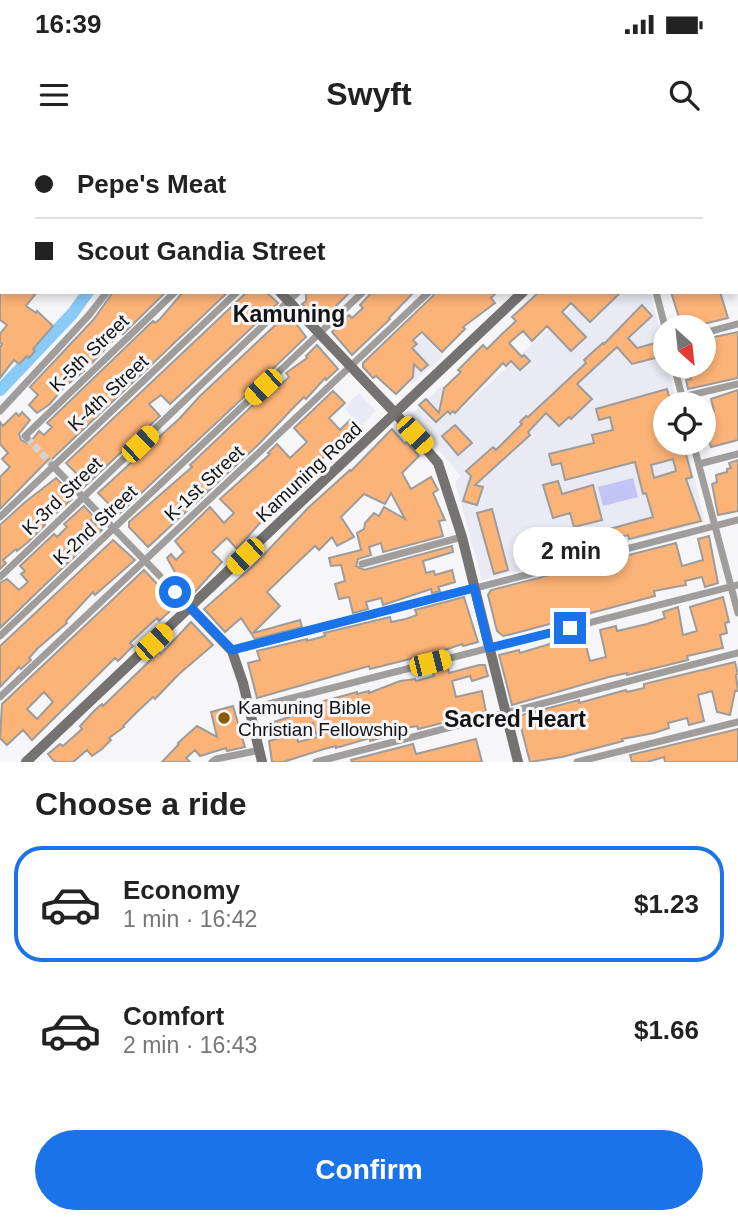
<!DOCTYPE html>
<meta charset="utf-8">
<style>
:root{--surface:#fff;--page:#f2f2f2;--text:#222;--muted:#767676;--line:#e0e0e0;--accent:#1a73e8}
body{margin:0;font-family:Helvetica,sans-serif;background:var(--page);color:var(--text);height:100vh;display:flex;flex-direction:column;font-size:26px;white-space:nowrap}
*{box-sizing:border-box;margin:0}
p{font-size:23px;color:var(--muted)}
.icon{flex:none;width:38px;height:38px;fill:none;stroke:currentColor;stroke-width:2;stroke-linecap:round;stroke-linejoin:round}
.map{position:relative;height:622px;overflow:hidden}
.panel{display:flex;flex-direction:column;background:var(--surface);flex:1}
.panel>*{flex:none}
.top-card{position:absolute;left:0px;top:0px;width:738px;height:154px;box-shadow:0 4px 10px #0003;display:grid;align-content:center;height:154px;padding:0 35px;background:var(--surface)}
.needle{width:46px;rotate:153deg}
.fabs{position:absolute;left:653px;top:175px;display:grid;gap:14px}
.fabs a{display:grid;place-items:center;width:63px;height:63px;border-radius:50%;background:var(--surface);box-shadow:0 4px 10px #0003;font-size:35px}
.end{position:absolute;width:32px;height:32px;margin:-16px;border:9px solid #1a73e8;background:#fff;box-shadow:0 0 0 4px #fff}
.from{border-radius:50%}
.bubble{position:absolute;height:49px;border-radius:24px;background:var(--surface);box-shadow:0 4px 10px #0003;font-size:23px;font-weight:800;line-height:49px;text-align:center}
.car{position:absolute;width:21px;height:42px;margin:-21px -10px;border-radius:9px;box-shadow:0 0 5px 2px #0007;background:linear-gradient(#f5c518 24%,#345 0 40%,#f5c518 0 76%,#345 0 86%,#f5c518 0)}
.top-card b{display:flex;align-items:center;gap:24px;height:66px;font-size:26px}
.top-card b+b{border-top:2px solid var(--line)}
.top-card i{width:18px;height:18px;background:var(--text)}
ul{padding:0;list-style:none}
li{display:flex;align-items:center;gap:21px;height:116px;margin:0 14px 10px;padding:0 21px;border:4px solid transparent;border-radius:28px}
li div{flex:1}
li b{display:block;font-size:26px}
li em{font-style:normal;font-weight:800}
li.selected{border-color:var(--accent)}
li>.icon{width:63px;height:63px;stroke-width:1.5}
h2{padding:0 35px;font-size:32px;line-height:84px}
.action{display:flex;gap:14px;margin-top:auto;padding:14px 35px}
.action a{flex:1;height:80px;border-radius:42px;background:var(--accent);color:#fff;font-size:28px;font-weight:800;line-height:80px;text-align:center}
.status{display:flex;justify-content:space-between;align-items:center;height:49px;padding:0 35px;background:var(--surface);direction:ltr}
.status svg{height:19px;fill:currentColor}
header{display:flex;justify-content:space-between;align-items:center;height:91px;padding:0 35px;background:var(--surface);font-size:32px;font-weight:800}
.map>svg:first-child{display:block}
</style>
<div class="status"><b>16:39</b><svg viewBox="0 0 49 12"><path d="M0 12V9h3v3zM5 12V6h3v6zM10 12V3h3v9zM15 12V0h3v12zM26 1h20v11H26zM47 4h2v5h-2z"/></svg></div>
<header><svg class="icon" aria-label="menu" viewBox="0 0 24 24"><path d="M4 6h16M4 12h16M4 18h16"/></svg>Swyft<svg class="icon" aria-label="search" viewBox="0 0 24 24"><circle cx="10" cy="10" r="6"/><path d="M15 15l6 6"/></svg></header>
<div class="map">
<svg width="738" height="622" viewBox="0 0 738 622">
<rect width="100%" height="100%" fill="#f6f6f9"/>
<path fill="#e9eaf3" d="M588 152H648L651 155 665 213V226H668L677 264H665V303H686L705 382 482 440 455 342 461 336 410 276 441 246 462 269Z
M423 194 443 216 411 245 391 224Z
M359 253 376 271 361 286 344 268Z"/>
<path fill="#c1c4f4" d="M633 338 638 357 603 366 598 347Z"/>
<g fill="none" stroke-linecap="round" stroke-linejoin="round">
<path stroke="#89caf7" stroke-width="12" d="M199 2 200 0
M0 250 72 174 88 152"/>
</g>
<path fill="#fcb377" stroke="#9e9c9a" stroke-width="2" fill-rule="evenodd" d="M0 152H37L26 166 36 173 37 171 53 186 33 209 35 211 29 218 27 216 19 224 14 220 0 238V207L2 204 0 202V194L7 185 0 180Z
M113 152H166L123 194 121 192 92 223 90 221 81 228 84 231 63 248 50 264 37 273 29 265 38 255 30 247 94 179Z
M183 152H228L52 319 48 320 0 369V337L10 327 2 319 8 313 0 304V282L3 286 16 273 19 276 22 272 30 280 19 294 21 300 29 304 39 291 44 295 52 287 47 283 153 181 155 183 160 179Z
M247 152H266L278 163 170 264 161 255 149 264 160 276 83 348 74 339 78 335 66 323Z
M306 152H350L321 181 302 164 306 161Z
M372 152H414L389 178 390 179 352 215 332 192 349 175 352 178 363 168 360 165Z
M435 152H497L491 158 495 163 463 187 465 189 442 212 422 192 413 200 417 204 412 208 428 225 421 231 414 224 413 237 396 254 376 236 373 238 363 227V223L433 156Z
M539 152H621L590 182 571 163 562 172 586 197 571 211 547 186 532 201 523 191 509 203 522 217 524 215 530 221 520 230 511 221 506 226 503 223 455 273 453 271 450 274 448 271 436 282 419 265 426 259 439 273 444 248 461 232 458 230 483 205 487 209 502 194 516 181 512 177Z
M671 152H720L728 178 691 187H682Z
M642 165 652 176 628 198 637 208 659 202 663 216 632 224 617 207 577 244 592 259 571 279 569 277 559 286 546 273 528 292 530 295 475 345 483 347 477 365 463 361 471 336 466 331 493 307 496 310 522 284 520 282 526 276 528 277 586 223 584 220 603 203 604 204Z
M288 173 306 197 257 244 255 242 245 251 247 254 119 374 98 353 180 278 199 257Z
M738 192V238L688 249 686 240 691 239 688 226H704V199Z
M317 205 338 229 326 240 325 238 306 259 304 257 294 267 259 304 148 407 129 387V382L192 327 190 325 274 245 277 248 289 237 286 233 307 218 306 216Z
M667 249 671 264H665V303H683L692 337 686 339 701 381 629 399 628 395 587 405 588 408 526 424 523 413 653 377 646 353 643 354 635 322 565 340 561 323 552 325 549 314 594 303 592 295 613 290 610 277 599 280 596 269ZM673 319 676 331 654 338 651 325Z
M738 250V300L711 307 704 285V273L714 271 711 259Z
M333 251 345 263 329 278 340 290 350 280 355 286 304 337 310 343 280 369 276 365 237 409 227 398 221 403 212 412 222 422 194 453 181 439 177 443 171 436 175 432 167 418 171 414 176 420 184 412 175 401 210 367 224 383 234 373 220 359 270 314 268 313 277 304 290 318 307 302 294 288Z
M455 285 472 303 458 315 442 296Z
M392 289 405 304 407 302 419 316 402 333 411 349 431 337 438 350 433 353 445 380 439 381 443 396 383 412 381 403 369 407 371 415 358 419 356 426 364 430 452 406 453 412 423 421 426 433 434 431 435 435 452 430 455 442 438 447 440 451 432 453 431 449 383 465 381 458 366 462 368 469 353 473 349 457 339 459 335 444 345 441 341 425 331 426 329 418 361 410 357 393 364 389 365 383 374 373 379 376 384 367 405 379 391 353 385 364 364 354 341 377 354 397 337 406 332 397 319 410 315 406 299 421 267 452 280 466 253 493 300 480 302 487 255 499 241 478 225 492 204 469 254 425 308 368 350 330 351 331Z
M738 320V371L718 375 712 344 717 342 716 335 727 332V329L731 328 729 323Z
M56 338 62 344 60 346 72 359 44 384 45 385 28 402 17 411 16 409 3 420 6 423 0 429V385L24 363Z
M558 341 562 354 593 345 602 380 574 387 570 373 553 378 543 345Z
M84 366 94 377 91 380 102 390 0 488V443L7 439 19 450 28 442 21 434 25 431 20 426 54 394 57 397 67 387 64 384Z
M492 369 508 430 494 434 477 373Z
M709 396 718 443 705 447 702 437 685 441 686 445 654 451 655 456 512 494 503 496 497 491 488 455 491 450 676 403 682 426 703 420 698 399Z
M113 400 135 420 95 455 93 452 66 481 67 483 38 508 29 518 31 520 21 529 19 527 0 547V506Z
M144 430 177 465 159 481 157 478 146 488 130 503 133 506 118 521 115 518 32 600 23 590 7 605 0 598 2 564ZM44 552 53 562 37 579 27 569Z
M464 457 478 502 463 506 462 504 419 519 418 517 370 529 369 526 257 558 248 523 260 520 257 511 307 499V501L325 496 324 493 390 477 391 482 406 479 417 475 415 470Z
M723 457 729 482 725 483 727 493 720 495 723 508 687 516 688 520 627 535V533L609 537 512 565 499 515 519 510 520 513 566 499 567 503 584 498 590 521 606 517 600 490 616 486 617 491 647 484 665 478 663 472 678 467 683 495 697 491 690 467Z
M191 482 213 505 179 534 155 559 153 557 137 572 123 586 124 587 109 598 111 600 102 609 92 616 87 610 73 622H56L52 619 48 614 60 604 63 606 82 589 80 586 95 570 102 564 103 566 159 512 161 514Z
M735 522 738 534 736 535 738 551H735L730 575 717 572 712 551 698 555 704 581 689 585 687 578 668 583 669 588 654 593 622 599 623 601 562 617 530 622 518 576 579 560V563L626 550 627 552 644 548V544Z
M479 525H485L488 536 472 541 470 536 452 541 456 557 482 551 486 572 418 589 417 586 400 589 383 594 384 597 370 601V598L336 608V606L324 609 283 622H272L269 601 279 598 274 582 310 570 309 567 324 561 357 552V554L369 551V553L400 541 415 539 416 541 434 536 432 532 448 528 449 533ZM313 583 317 597 298 602 296 588Z
M233 566 245 607 227 611 226 608 200 616 195 610 186 618 190 622H162L179 604 178 603 197 586 217 597 211 572Z
M738 589V622H665L664 617 647 622H632L630 615Z
M476 599 482 622H352L351 620 413 604 416 614Z"/>
<g fill="none" stroke-linecap="round" stroke-linejoin="round">
<path stroke="#d4d4d7" stroke-width="7" stroke-dasharray="7 3.5" stroke-linecap="butt" d="M27 298 51 323"/>
<path stroke="#9f9e9d" stroke-width="7" d="M61 2 64 0
M108 2 110 0
M214 2V0
M257 2 259 0
M332 2 334 0
M397 2 399 0
M457 2 459 0
M525 2 527 0
M586 2 588 0
M0 43 2 42
M0 123 2 121
M737 123 738 122
M656 152 665 187
M704 193 738 184
M674 226 684 264
M682 257 738 244
M0 271 89 175 107 152
M27 298 25 296 175 152
M693 303 738 473
M699 324 738 314
M52 325 190 467
M0 377 237 152
M362 424 462 397
M0 437 298 152
M0 496 363 152
M232 511 738 380
M0 557 429 152
M249 569 738 445
M212 622 216 619 260 610
M316 622 738 513
M577 622 738 582"/>
<path stroke="#757372" stroke-width="10" d="M134 0 135 2
M516 0 518 2
M681 2 683 0
M280 152 396 274 438 323 462 397 518 622
M190 467 232 511 243 543 262 622
M26 622 523 152"/>
</g>
<g fill="none" stroke-linecap="round" stroke-linejoin="round">
<path stroke="#1a73e8" stroke-width="9" d="M175 452 232 510 474 448 489 508 570 488"/>
</g>
<circle fill="#8a5b00" stroke="#f6f6f9" stroke-width="2.5" cx="224" cy="578" r="7"/>
<g text-anchor="middle" dominant-baseline="central" stroke-width="6" stroke-linejoin="round" paint-order="stroke">
<g font-size="19" fill="#131314" stroke="#f6f6f9">
<text transform="translate(89 213) rotate(-44)">K-5th Street</text>
<text transform="translate(108 253) rotate(-43)">K-4th Street</text>
<text transform="translate(309 332) rotate(-43)">Kamuning Road</text>
<text transform="translate(204 343) rotate(-43)">K-1st Street</text>
<text transform="translate(62 356) rotate(-44)">K-3rd Street</text>
<text transform="translate(95 385) rotate(-43)">K-2nd Street</text>
</g>
<g font-size="19" fill="#131314" stroke="#f6f6f9" text-anchor="start">
<text x="238" y="567">Kamuning Bible<tspan x="238" dy="22">Christian Fellowship</tspan></text>
</g>
<g font-size="23" font-weight="bold" fill="#131314" stroke="#f6f6f9">
<text x="289" y="174">Kamuning</text>
<text x="515" y="579">Sacred Heart</text>
</g>
</g>
</svg>
<div class="fabs">
<a><svg class="needle" viewBox="-14 -14 28 28"><path d="M0-13l5 13h-10z" fill="#e53935"/><path d="M0 13l5-13h-10z" fill="#767676"/></svg></a>
<a><svg class="icon" aria-label="locate" viewBox="0 0 24 24"><circle cx="12" cy="12" r="6"/><path d="M12 2v4M12 18v4M2 12h4M18 12h4"/></svg></a>
</div>
<i class="end from" style="left:175px;top:452px"></i>
<i class="end" style="left:570px;top:488px"></i>
<div class="bubble" style="left:513px;top:387px;width:116px">2 min</div>
<i class="car" style="left:263px;top:247px;rotate:227deg"></i>
<i class="car" style="left:415px;top:295px;rotate:137deg"></i>
<i class="car" style="left:140px;top:304px;rotate:46deg"></i>
<i class="car" style="left:245px;top:416px;rotate:227deg"></i>
<i class="car" style="left:154px;top:502px;rotate:47deg"></i>
<i class="car" style="left:430px;top:523px;rotate:76deg"></i>
<div class="top-card">
<b><i class="from"></i>Pepe's Meat</b>
<b><i></i>Scout Gandia Street</b>
</div>
</div>
<section class="panel">
<h2>Choose a ride</h2>
<ul>
<li class="selected"><svg class="icon" aria-label="car" viewBox="0 0 24 24"><path d="M5 17H2v-5l4-1 3-4h7l3 4 3 1v5h-3M9 17h6M6 11h13"/><circle cx="7" cy="17" r="2"/><circle cx="17" cy="17" r="2"/></svg><div><b>Economy</b><p>1 min · 16:42</p></div><em>$1.23</em></li>
<li><svg class="icon" aria-label="car" viewBox="0 0 24 24"><path d="M5 17H2v-5l4-1 3-4h7l3 4 3 1v5h-3M9 17h6M6 11h13"/><circle cx="7" cy="17" r="2"/><circle cx="17" cy="17" r="2"/></svg><div><b>Comfort</b><p>2 min · 16:43</p></div><em>$1.66</em></li>
</ul>
<div class="action"><a>Confirm</a></div>
</section>
